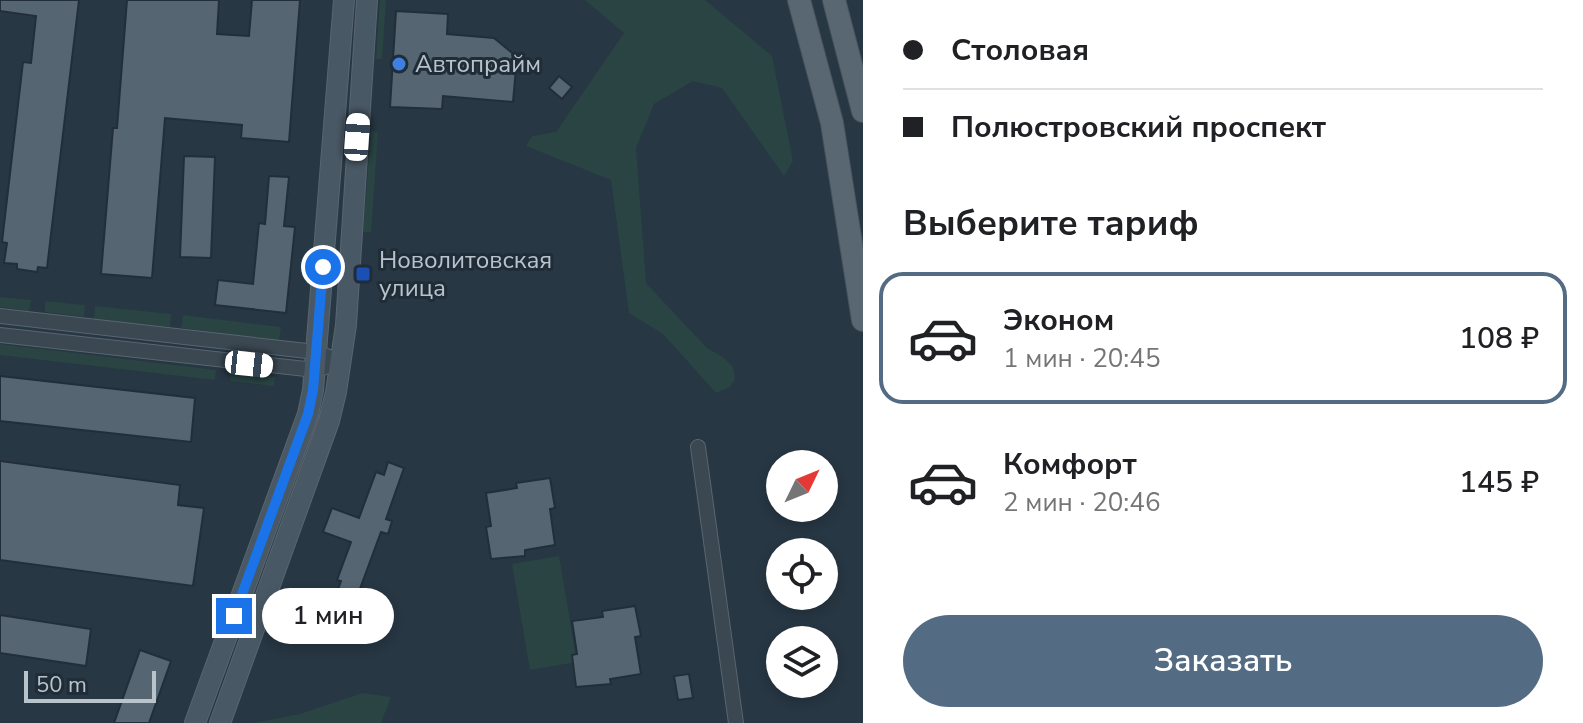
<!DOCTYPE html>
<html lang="ru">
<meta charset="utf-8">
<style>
:root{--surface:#fff;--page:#f2f2f2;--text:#202124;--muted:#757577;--line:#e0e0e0;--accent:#536c83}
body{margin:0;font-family:"Nunito Sans",sans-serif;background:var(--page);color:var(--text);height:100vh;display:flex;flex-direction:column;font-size:30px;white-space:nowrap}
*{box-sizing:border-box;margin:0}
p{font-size:26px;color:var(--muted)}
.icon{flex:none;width:44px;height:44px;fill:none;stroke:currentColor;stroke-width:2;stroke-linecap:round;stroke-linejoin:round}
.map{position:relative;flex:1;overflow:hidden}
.details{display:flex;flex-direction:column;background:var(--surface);width:720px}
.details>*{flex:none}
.top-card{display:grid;align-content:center;height:176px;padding:0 40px;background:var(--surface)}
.needle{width:52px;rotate:47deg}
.buttons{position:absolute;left:766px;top:450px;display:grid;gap:16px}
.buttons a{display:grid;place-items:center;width:72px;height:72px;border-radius:50%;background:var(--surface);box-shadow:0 4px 12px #0003;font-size:40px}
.scale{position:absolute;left:24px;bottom:20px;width:132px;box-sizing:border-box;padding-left:8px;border:4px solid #b8c3cc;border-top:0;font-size:22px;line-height:28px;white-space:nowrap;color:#b8c3cc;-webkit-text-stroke:6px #202d38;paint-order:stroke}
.end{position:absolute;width:36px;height:36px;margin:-18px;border:10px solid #1a73e8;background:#fff;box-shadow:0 0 0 4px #fff}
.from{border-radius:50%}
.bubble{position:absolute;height:56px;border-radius:28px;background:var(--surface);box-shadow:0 4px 12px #0003;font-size:26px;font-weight:600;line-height:56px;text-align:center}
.car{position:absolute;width:24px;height:48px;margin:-24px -12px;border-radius:10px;box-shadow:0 0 6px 2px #0007;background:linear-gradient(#fff 24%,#345 0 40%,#fff 0 76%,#345 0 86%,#fff 0)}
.top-card b{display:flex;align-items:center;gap:28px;height:76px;font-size:30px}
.top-card b+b{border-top:2px solid var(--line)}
.top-card i{width:20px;height:20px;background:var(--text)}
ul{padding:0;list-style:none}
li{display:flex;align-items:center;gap:24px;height:132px;margin:0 16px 12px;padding:0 24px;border:4px solid transparent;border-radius:24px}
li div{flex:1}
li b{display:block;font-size:30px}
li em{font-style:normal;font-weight:600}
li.selected{border-color:var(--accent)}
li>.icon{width:72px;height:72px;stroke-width:1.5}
h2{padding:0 40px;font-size:36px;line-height:96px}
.action{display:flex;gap:16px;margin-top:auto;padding:16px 40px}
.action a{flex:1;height:92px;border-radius:48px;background:var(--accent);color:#fff;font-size:32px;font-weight:600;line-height:92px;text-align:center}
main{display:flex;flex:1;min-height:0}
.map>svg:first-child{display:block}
</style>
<main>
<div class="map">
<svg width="863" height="723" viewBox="0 0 863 723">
<rect width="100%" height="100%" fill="#273743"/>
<path fill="#294443" d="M380 0H386L382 59H376Z
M585 0H705L772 56 793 161 784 176 722 88 693 81 654 104 636 148 646 283 707 348 723 357 733 367 735 379 730 387 716 393 663 334 629 313 611 180 526 146 532 136 556 132 624 33Z
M371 131 378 132 371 232H363Z
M0 297 31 300 29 311 0 307Z
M45 301 85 305 84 317 45 312Z
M95 306 171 314 170 327 94 320Z
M183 315 281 327 279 340 181 328Z
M0 344 216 370 215 380 0 355Z
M231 371 275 377 274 386 230 381Z
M559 556 577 662 530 670 512 564Z
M362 693 391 697 381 723H253L300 714Z"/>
<path fill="#556572" stroke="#222f3a" stroke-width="2" d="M0 0H79L47 268 38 267 37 272 17 269V264L4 263 7 243 2 242 23 62 31 63 36 16 0 11Z
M127 0H219L217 34 249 36 252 0H300L289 142 241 138 242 125 165 118 152 278 101 274 113 128H117Z
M396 11 448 14 447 34 494 38 517 57 513 102 443 96 442 109 390 107Z
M559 76 572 87 562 99 549 88Z
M184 156 215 157 211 258 180 257Z
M269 176 289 177 284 226 295 227 286 313 215 305 218 280 253 284 259 223 265 224Z
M0 376 195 398 191 442 0 421Z
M0 461 180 485 178 505 204 508 193 586 0 560Z
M388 462 404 468 386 519 392 521 388 534 381 532 351 613 332 607 341 581 337 580 351 542 323 532 332 508 359 518 376 472 384 475Z
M550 478 555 508 550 509 555 545 525 550V556L491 559 486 527 491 526 486 493 517 488 516 483Z
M635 606 641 636 635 637 641 674 610 679 611 684 576 687 572 655 577 654 572 621 603 617 602 611Z
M0 615 91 629 86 666 0 653Z
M140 650 171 661 149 723H114Z
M689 674 693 698 678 700 674 676Z"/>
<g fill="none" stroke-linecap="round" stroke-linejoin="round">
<g stroke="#596670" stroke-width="16">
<path id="street" d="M0 316 316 352 342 362
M0 335 315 370 342 362
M698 447 736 723"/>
</g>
<g stroke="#596670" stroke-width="22">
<path id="secondary" d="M195 723 308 414 313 390 344 0
M220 723 329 421 336 392 346 325 367 0"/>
</g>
<g stroke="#48545f" stroke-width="24">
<path id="primary" d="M799 0 832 123 863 320
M834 0 863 111"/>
</g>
<use href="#street" stroke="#3b4852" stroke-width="14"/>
<use href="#secondary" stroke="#495865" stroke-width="20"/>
<use href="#primary" stroke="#596772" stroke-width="22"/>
</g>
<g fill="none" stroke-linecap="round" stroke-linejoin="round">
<path stroke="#1a73e8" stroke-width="10" d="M234 616 308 414 313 390 323 267"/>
</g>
<circle fill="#3f7fe0" stroke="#202d38" stroke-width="3" cx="399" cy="64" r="8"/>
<rect fill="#1a4fb4" stroke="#202d38" stroke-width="3" x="355" y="266" width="16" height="16" rx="4"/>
<g text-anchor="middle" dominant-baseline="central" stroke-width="6" stroke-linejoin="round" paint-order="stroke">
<g font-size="24" fill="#b8c3cc" stroke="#202d38" text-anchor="start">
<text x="415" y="64">Автопрайм</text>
<text x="379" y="260">Новолитовская<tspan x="379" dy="28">улица</tspan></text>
</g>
</g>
</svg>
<div class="buttons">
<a><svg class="needle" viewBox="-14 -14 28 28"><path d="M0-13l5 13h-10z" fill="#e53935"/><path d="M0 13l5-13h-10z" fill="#757577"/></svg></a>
<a><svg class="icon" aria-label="locate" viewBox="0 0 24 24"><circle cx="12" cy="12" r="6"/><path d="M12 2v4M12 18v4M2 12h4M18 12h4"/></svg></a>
<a><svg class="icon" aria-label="layers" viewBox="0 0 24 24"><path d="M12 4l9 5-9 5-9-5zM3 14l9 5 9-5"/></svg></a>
</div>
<div class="scale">50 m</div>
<i class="end from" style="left:323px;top:267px"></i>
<i class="end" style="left:234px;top:616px"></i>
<div class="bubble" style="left:262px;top:588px;width:132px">1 мин</div>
<i class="car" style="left:357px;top:137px;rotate:4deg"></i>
<i class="car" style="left:249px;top:364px;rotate:96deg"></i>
</div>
<section class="details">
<div class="top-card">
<b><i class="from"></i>Столовая</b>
<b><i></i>Полюстровский проспект</b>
</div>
<h2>Выберите тариф</h2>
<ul>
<li class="selected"><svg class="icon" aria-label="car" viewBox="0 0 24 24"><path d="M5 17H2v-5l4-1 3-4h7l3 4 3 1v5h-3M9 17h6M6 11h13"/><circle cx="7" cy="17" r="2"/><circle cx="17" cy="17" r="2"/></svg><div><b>Эконом</b><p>1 мин · 20:45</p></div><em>108 ₽</em></li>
<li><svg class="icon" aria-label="car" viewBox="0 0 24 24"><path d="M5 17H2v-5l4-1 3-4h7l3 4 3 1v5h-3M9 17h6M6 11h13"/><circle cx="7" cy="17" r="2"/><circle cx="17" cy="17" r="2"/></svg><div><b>Комфорт</b><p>2 мин · 20:46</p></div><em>145 ₽</em></li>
</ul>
<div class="action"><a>Заказать</a></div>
</section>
</main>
